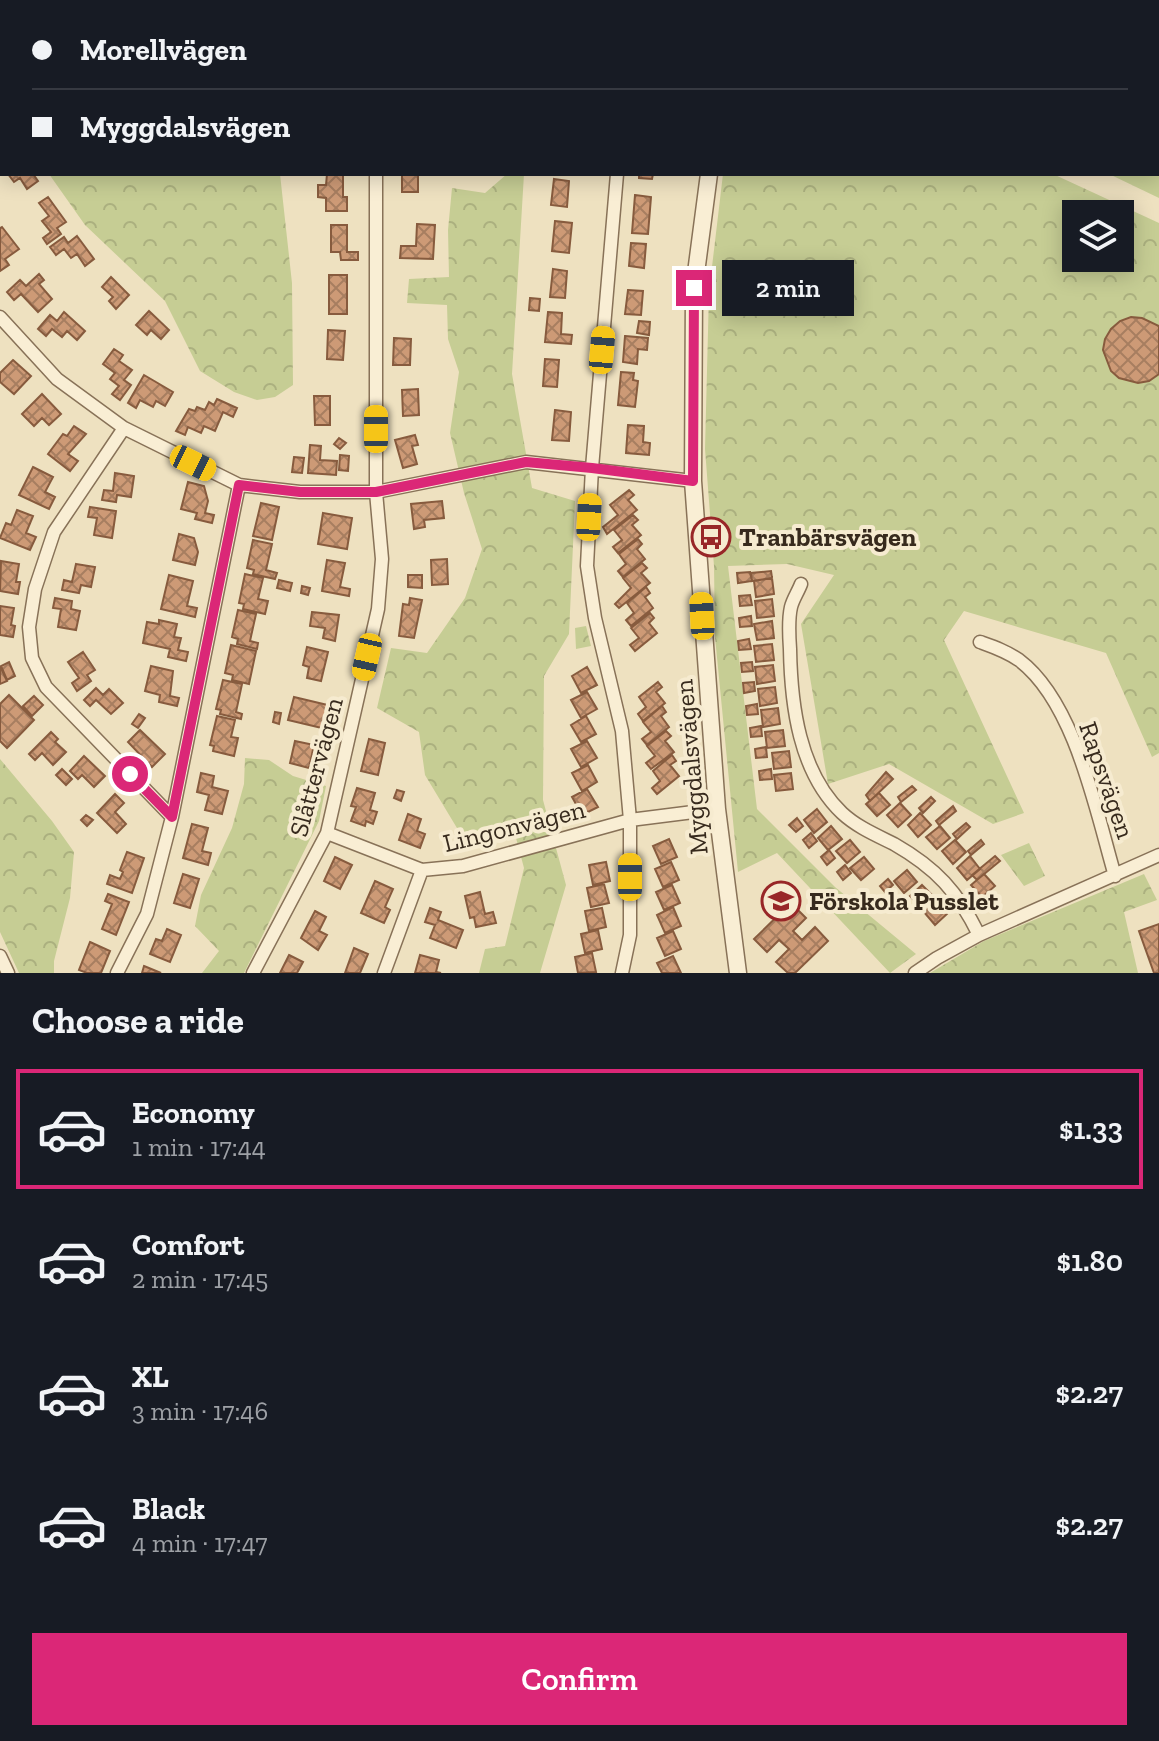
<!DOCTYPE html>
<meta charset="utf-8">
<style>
:root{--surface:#171b24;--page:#242831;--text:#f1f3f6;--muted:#9ea1a6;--line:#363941;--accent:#db2777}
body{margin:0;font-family:"Zilla Slab",serif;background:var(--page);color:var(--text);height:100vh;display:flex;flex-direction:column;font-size:30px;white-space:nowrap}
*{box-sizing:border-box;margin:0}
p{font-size:26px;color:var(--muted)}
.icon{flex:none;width:44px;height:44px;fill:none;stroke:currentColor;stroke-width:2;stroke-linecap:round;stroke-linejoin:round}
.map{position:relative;height:973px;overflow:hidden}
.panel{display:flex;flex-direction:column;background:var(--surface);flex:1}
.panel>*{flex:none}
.guide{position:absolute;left:0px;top:0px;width:1160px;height:176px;box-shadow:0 4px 20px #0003;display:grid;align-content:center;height:176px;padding:0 32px;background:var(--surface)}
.controls{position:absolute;left:1062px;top:200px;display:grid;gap:16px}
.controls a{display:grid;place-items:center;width:72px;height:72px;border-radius:0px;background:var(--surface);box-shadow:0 4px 20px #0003;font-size:40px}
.end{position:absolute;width:36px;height:36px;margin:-18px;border:10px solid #db2777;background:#fff;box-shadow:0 0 0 4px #fff}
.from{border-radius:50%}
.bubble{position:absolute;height:56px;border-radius:0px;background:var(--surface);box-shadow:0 4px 20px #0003;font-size:26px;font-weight:600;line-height:56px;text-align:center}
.car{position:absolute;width:24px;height:48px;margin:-24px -12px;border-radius:10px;box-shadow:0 0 6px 2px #0007;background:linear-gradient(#f5c518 24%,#345 0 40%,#f5c518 0 76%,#345 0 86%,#f5c518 0)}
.guide b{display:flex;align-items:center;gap:28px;height:76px;font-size:30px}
.guide b+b{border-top:2px solid var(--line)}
.guide i{width:20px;height:20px;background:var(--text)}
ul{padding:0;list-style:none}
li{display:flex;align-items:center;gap:24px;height:120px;margin:0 16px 12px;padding:0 16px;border:4px solid transparent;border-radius:0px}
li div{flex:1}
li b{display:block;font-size:30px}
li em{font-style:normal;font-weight:600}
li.on{border-color:var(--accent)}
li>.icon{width:72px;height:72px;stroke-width:1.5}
h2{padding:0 32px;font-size:36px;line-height:96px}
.button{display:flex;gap:16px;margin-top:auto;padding:16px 32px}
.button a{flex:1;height:92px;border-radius:0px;background:var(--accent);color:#fff;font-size:32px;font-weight:600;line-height:92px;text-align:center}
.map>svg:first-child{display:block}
</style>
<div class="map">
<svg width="1159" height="973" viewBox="0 0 1159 973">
<defs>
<pattern id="forest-crowns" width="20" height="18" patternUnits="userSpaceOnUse" patternTransform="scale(2)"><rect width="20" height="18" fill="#c6cd94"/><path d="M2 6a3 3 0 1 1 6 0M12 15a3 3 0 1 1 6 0" fill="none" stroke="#abb07f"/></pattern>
<pattern id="building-cross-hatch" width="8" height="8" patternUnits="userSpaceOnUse" patternTransform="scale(2)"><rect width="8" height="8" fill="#cd9a76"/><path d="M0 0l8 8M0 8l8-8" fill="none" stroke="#a77e60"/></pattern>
</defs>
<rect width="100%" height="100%" fill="#eee1c0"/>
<path fill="url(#forest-crowns)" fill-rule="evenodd" d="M2 0H267L2 2V108L0 6Z
M752 0H928L930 2H752Z
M955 0H1159V198L1109 174H1158V2Z
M49 174H280L292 283 293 385 275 397 257 400 234 392 200 371 165 301 85 225Z
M507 174H524L512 374 532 488 575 501 569 634 544 676 543 800 566 885 540 973H479L485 949 505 946 524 868 512 823 463 838 425 775 419 732 377 708 391 648 427 653 465 598 482 549 464 493 450 433 459 372 448 339 447 305 407 303 409 279 449 277 448 230 452 188 485 193Z
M723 174H1053L1159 223V753L1152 757 1106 653 964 611 944 640 1024 813 993 824 889 764 828 784 801 624 834 575 787 564 728 566 757 809 835 887 916 954 890 973 777 853 738 872 715 637 714 566 705 449 709 292ZM1076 214H1120V258H1076Z
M586 626 591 646 576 649 575 628Z
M245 758 269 760 293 776 326 786 319 821 244 973H202L219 951 195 926 201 895 232 828 244 784Z
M0 759 52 821 74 852 70 898 54 961V973H19L0 932Z
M1029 843 1045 876 1024 886 1001 855Z
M1144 874 1157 900 1124 912 1138 973H930L984 941Z"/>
<path fill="url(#building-cross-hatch)" stroke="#875b3e" stroke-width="2" d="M520 0H552L553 2H520Z
M8 174H33L38 181 27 189 20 178 14 182Z
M327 174H343V197H347V211H326V198L318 197V185H326Z
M402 174H418V192H402Z
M639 174H653L652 179 639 178Z
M554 179 569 181 567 207 551 205Z
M635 195 651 197 648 234 632 233Z
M48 197 66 222 57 228 61 234 47 244 43 238 51 232 42 221 49 216 39 203Z
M555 221 572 223 569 253 552 251Z
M417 224 435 225 433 259 400 258 401 246H416Z
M331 225H347V252H358V260H341L340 252H331Z
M2 227 19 249 5 259 9 265 0 271V228Z
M77 236 94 259 85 266 77 254 71 258 64 249 56 255 50 247 64 237 68 243Z
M631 243 646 244 644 268 629 266Z
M553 269 567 271 565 298 550 297Z
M39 274 44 280 39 284 52 299 38 312 21 294 14 300 7 292 20 280 26 286Z
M329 275H347V314H329Z
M111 277 129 295 116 309 109 301 113 297 102 287Z
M628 290 643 291 641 315 625 314Z
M530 298 540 299 539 311 529 310Z
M149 311 169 330 161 339 151 330 147 335 136 325Z
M64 312 85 331 77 340 67 331 62 337 52 329 46 336 38 329 50 315 57 321Z
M548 312 562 313 561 334 572 335 571 344 545 342Z
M1131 317 1142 318 1159 326V374L1149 381 1138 383 1119 378 1111 371 1103 350 1105 339 1111 329 1120 321Z
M639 321 650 322 649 335 637 333Z
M328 330 345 331 343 360 327 359Z
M625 336 648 338 647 350 638 349 637 364 623 362Z
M394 338 411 339 410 365H393Z
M114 349 123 355 119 361 132 370 124 380 131 385 120 400 112 394 119 386 110 379 115 373 103 364Z
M545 359 559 360 557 387 543 386Z
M13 360 31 376 14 394 0 382V373Z
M621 372 634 373 633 380 638 381 635 407 618 405Z
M144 375 173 392 165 406 156 401 153 407 140 400 136 408 128 403Z
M418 389 419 415 403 416 402 390Z
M42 394 61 414 49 425 42 418 34 426 22 414Z
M314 396H330V425H315Z
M217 399 237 408 233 417 223 412 215 431 204 426 201 433 188 427 185 435 176 431 189 409 195 411 197 407 205 410 209 402 214 405Z
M555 410 571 412 569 441 552 440Z
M628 425 644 426 643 442 650 443 649 455 626 453Z
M74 426 86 434 68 454 78 461 70 471 48 454 63 434 67 436Z
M415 435 418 445 412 446 417 464 403 468 395 440Z
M339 438 346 443 340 449 334 444Z
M310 445 321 446 320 460 337 461 336 475 308 473Z
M340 455 349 456 348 471 339 470Z
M294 457 304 458 302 473 292 472Z
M33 467 53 477 45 492 55 497 49 509 19 495Z
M115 473 134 476 131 497 117 495 116 502 102 500 104 490 113 491Z
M188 482 204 486 208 501 205 513 214 515 212 523 195 519 197 513 181 509Z
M629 490 634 495 628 500 637 510 607 534 603 527 618 515 610 505Z
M442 501 444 518 424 520 425 527 414 529 411 504Z
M261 503 279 507 272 540 253 536Z
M90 507 116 511 112 538 94 535 97 518 88 517Z
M17 510 33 516 26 533 36 537 30 550 0 538 6 523 11 525Z
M323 513 352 518 347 549 318 544Z
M633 515 638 520 632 525 641 535 618 553 613 547 622 540 614 530Z
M179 534 194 538 198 552 195 565 173 560Z
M638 539 642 544 637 549 645 559 623 577 618 571 626 564 619 554Z
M253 540 272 544 266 570 277 573 275 579 253 574 254 570 247 568Z
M447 559 448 584 432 585 431 560Z
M327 560 345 563 340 587 350 589 349 596 322 591Z
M1 561 19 564 16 582H20L18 594 0 591Z
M642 563 647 568 641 573 650 583 619 608 615 604 631 588 623 578Z
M76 564 95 567 91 587 81 585 79 593 62 590 64 580 72 582Z
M771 571 772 578 752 581 751 573Z
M750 572 752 581 738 583 737 573Z
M245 574 263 578 258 599 268 601 265 614 243 609 244 604 239 603Z
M169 575 193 581 187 606 197 608 195 617 161 609Z
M408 575H422V588L408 587Z
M772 578 774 594 756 597 754 581Z
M279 580 292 583 290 591 277 588Z
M302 586 310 588 308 595 301 593Z
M646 587 650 593 645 597 653 608 631 626 626 620 634 613 627 603Z
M750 595 752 605 740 606 739 596Z
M55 598 72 601 71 609 80 611 76 630 58 627 61 609 53 608Z
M410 598 422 600 414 638 399 636 403 604 409 605Z
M772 599 774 616 757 618 755 601Z
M0 606 14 608 11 625 15 626 13 637 0 635Z
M238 610 256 614 250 641 258 643 257 649 237 644 238 639 232 637Z
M312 612 339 615 335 641 323 638 325 628 310 626Z
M650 613 654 618 649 623 657 633 635 651 630 645 639 638 631 628Z
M751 616 752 626 740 627 739 618Z
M159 620 177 624 174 637 181 638 178 650 188 652 186 661 168 657 170 649 143 643 147 622 159 624Z
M772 621 774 638 757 640 754 624Z
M749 639 751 649 739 650 738 641Z
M772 644 774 660 756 662 754 646Z
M231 645 256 651 249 684 232 680 233 675 225 673Z
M307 647 328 652 321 681 307 678 309 667 303 665Z
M83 652 95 670 87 675 91 681 77 691 72 683 79 678 68 662Z
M9 662 15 676 7 680 1 666Z
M752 662 753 671 742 672 741 663Z
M773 665 775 681 757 684 755 667Z
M0 666 7 681 0 684Z
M151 666 173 671 170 696 179 698 177 706 159 702 160 695 145 691Z
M587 667 597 685 581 693 572 676Z
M223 680 242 684 236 712 242 714 241 719 220 714 221 710 216 709Z
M658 682 662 687 656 692 665 703 643 721 638 714 646 707 639 697Z
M754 682 755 691 744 693 743 683Z
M775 687 777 703 760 706 758 689Z
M96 688 103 695 109 689 123 703 111 714 96 700 90 706 84 700Z
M587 692 597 709 581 718 571 700Z
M9 695 34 720 7 748 0 741V704Z
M34 696 43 705 32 716 23 706Z
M294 697 336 707 332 723 327 722 326 729 288 720Z
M757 704 758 714 747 715 746 706Z
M662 706 666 712 661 716 669 727 647 745 642 739 651 732 643 722Z
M778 708 780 724 763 727 761 710Z
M275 712 281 713 279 724 273 722Z
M139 714 145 718 138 728 132 724Z
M217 716 235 720 231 737 238 738 234 756 213 751 214 746 210 745Z
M586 716 596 734 581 742 571 725Z
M761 726 762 736 751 737 750 728Z
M140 730 165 754 152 767 128 742Z
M783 730 785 746 767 748 765 732Z
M666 731 671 736 665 741 674 752 651 769 646 763 655 756 647 746Z
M51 732 58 739 55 742 66 752 53 765 42 753 35 760 29 754Z
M369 739 385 743 378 775 361 771Z
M295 741 314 745 309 768 290 763Z
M587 741 597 758 581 767 571 749Z
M766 747 767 757 756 758 755 749Z
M789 751 791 767 774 769 772 753Z
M672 755 676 761 670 765 679 776 657 794 652 788 660 781 653 771Z
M84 756 105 776 94 787 82 775 78 779 70 771Z
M588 765 597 782 582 791 572 773Z
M62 769 72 779 66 785 56 775Z
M771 769 772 779 760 780 759 771Z
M886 772 893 779 870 801 866 795Z
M201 773 214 776 212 787 228 791 222 814 205 810 209 795 197 792Z
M791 773 793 789 776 791 774 775Z
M912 786 916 790 901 802 898 797Z
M357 788 375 793 370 810 377 812 373 824 366 821 365 826 351 821 356 807 351 806Z
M587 789 598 807 582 815 572 797Z
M397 790 404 792 401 801 394 798Z
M879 793 890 805 877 816 866 804Z
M115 794 124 803 115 812 126 824 117 833 97 813Z
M931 797 935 801 923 813 919 808Z
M900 803 911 815 898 827 887 815Z
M953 806 956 811 939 825 936 821Z
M817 809 827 822 814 833 804 820Z
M920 813 931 825 918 837 908 825Z
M408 814 421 819 417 831 425 834 420 848 399 840Z
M86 815 93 820 87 826 81 820Z
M797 818 803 826 796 832 789 825Z
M966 823 970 827 957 839 953 834Z
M192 824 208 828 202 851 211 853 208 865 183 858Z
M831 826 842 839 828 850 818 838Z
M940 826 950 838 937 849 926 837Z
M811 833 817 841 809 848 803 840Z
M669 839 677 857 661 864 653 846Z
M850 840 860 852 847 863 836 851Z
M955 840 966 852 953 864 942 851Z
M981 840 984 844 971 855 968 851Z
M829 850 835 858 827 865 821 857Z
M127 852 144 858 132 893 107 884 110 875 120 879 123 872 120 870Z
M970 856 980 869 967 880 957 868Z
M995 856 1000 861 977 880 972 875Z
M335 857 352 865 340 889 324 881Z
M864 857 874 869 861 880 850 868Z
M606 862 610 881 593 885 589 865Z
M671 862 679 880 663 887 655 869Z
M845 865 851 873 843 880 837 872Z
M907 870 917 882 904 893 894 881Z
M183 874 199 879 190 908 174 903Z
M984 874 995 886 982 897 971 885Z
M888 879 893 885 885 892 880 886Z
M375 881 393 889 385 907 390 910 384 923 361 913Z
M604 884 609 903 591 907 587 888Z
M672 885 680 903 664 910 656 892Z
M922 885 933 896 921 907 910 896Z
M480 892 485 914 493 912 496 923 476 927 474 917 470 918 465 896Z
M108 894 129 902 116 935 102 929 112 904 105 901Z
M937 901 948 913 935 925 924 912Z
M791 903 806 918 793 931 802 940 815 927 828 941 795 973H788L776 962 789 949 779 940 767 952 754 939Z
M673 907 681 926 665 933 657 915Z
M430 908 441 912 438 920 463 930 456 948 430 938 435 925 425 922Z
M602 908 606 927 589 931 585 911Z
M315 911 326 917 319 931 327 935 318 950 301 938Z
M1159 924V973H1154L1139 931Z
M167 929 181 935 170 962 150 954 156 939 162 941Z
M598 930 602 949 585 953 581 934Z
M673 931 681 949 665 956 657 938Z
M90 942 110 951 101 973H87L79 970Z
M354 948 368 954 360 973H345Z
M592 953 596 972 578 973 575 957Z
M289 955 303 962 297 973H280Z
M420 955 439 960 436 972 441 973H415Z
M673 956 681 973H662L657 963Z
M144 966 161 973H142Z"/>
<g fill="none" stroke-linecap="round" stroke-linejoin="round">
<g stroke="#887258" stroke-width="15">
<path id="minor" d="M346 0V2
M617 174 592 468 587 566 595 618 622 731 630 820V935L622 973
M0 317 57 379 124 428 239 485 300 492H376L526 462 693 481
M801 584C798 592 793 599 791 607 788 620 789 635 790 649 791 705 799 772 842 813 857 827 876 835 894 844 936 868 958 892 979 935
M980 642C994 647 1006 651 1019 660 1075 702 1096 811 1115 876
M172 817 239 485
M327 833 422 870 463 866 630 820 717 809
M0 956 8 973
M117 973 147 914 172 817 46 687 32 658 29 627 35 589 54 532 124 428
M253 973 327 833 378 609 382 559 376 492V174
M384 973 422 870
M915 973 937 958 979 935 1159 855"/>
</g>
<g stroke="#887258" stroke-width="19">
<path id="tertiary" d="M738 2V0
M709 174 694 288 693 481 717 809 738 973"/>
</g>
<use href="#minor" stroke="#f9eed4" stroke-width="12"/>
<use href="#tertiary" stroke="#f9eed4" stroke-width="16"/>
</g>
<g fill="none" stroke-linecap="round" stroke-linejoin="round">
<path stroke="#db2777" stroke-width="10" d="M130 774 172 817 239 485 300 492H376L526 462 592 468 693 481 694 288"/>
</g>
<defs>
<g id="bus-ring" transform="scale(2)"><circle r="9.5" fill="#f6ebd0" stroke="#982728" stroke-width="1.5"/><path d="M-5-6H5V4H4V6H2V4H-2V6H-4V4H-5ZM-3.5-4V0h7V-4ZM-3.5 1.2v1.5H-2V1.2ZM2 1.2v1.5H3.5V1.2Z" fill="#982728"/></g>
<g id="school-ring" transform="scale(2)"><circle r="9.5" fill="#f6ebd0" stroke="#982728" stroke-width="1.5"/><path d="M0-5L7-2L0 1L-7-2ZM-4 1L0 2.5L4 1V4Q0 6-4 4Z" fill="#982728"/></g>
</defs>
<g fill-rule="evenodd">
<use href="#bus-ring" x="711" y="537"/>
<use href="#school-ring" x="781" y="901"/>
</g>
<g text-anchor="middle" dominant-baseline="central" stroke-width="8" stroke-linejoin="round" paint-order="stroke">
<g font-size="26" font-weight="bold" fill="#372a1d" stroke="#f6ebd0" text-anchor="start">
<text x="739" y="537">Tranbärsvägen</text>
<text x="809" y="901">Förskola Pusslet</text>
</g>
<g font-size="26" fill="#372a1d" stroke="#f6ebd0">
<text transform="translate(316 767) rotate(-75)">Slåttervägen</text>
<text transform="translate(691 767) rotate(-95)">Myggdalsvägen</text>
<text transform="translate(1107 780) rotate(71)">Rapsvägen</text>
<text transform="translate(514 826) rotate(-14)">Lingonvägen</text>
</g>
</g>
</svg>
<div class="controls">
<a><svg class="icon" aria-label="layers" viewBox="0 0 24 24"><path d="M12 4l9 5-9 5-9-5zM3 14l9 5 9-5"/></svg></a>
</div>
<i class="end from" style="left:130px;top:774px"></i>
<i class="end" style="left:694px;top:288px"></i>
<div class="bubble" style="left:722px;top:260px;width:132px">2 min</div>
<i class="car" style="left:602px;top:350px;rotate:5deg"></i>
<i class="car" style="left:376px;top:429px;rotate:0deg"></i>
<i class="car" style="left:193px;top:463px;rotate:116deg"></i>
<i class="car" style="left:589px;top:517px;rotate:3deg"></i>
<i class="car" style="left:702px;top:616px;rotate:357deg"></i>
<i class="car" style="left:367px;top:657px;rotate:193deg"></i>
<i class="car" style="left:630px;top:877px;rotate:0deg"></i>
<div class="guide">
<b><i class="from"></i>Morellvägen</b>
<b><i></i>Myggdalsvägen</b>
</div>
</div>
<section class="panel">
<h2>Choose a ride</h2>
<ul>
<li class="on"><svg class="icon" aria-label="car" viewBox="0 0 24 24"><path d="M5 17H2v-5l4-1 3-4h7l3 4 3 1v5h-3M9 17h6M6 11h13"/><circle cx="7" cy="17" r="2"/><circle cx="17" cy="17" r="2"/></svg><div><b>Economy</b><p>1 min · 17:44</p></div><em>$1.33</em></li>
<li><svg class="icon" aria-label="car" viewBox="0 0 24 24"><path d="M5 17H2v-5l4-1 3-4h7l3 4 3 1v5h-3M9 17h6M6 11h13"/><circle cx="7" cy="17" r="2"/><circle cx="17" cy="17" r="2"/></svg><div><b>Comfort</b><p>2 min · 17:45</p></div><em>$1.80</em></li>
<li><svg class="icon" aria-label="car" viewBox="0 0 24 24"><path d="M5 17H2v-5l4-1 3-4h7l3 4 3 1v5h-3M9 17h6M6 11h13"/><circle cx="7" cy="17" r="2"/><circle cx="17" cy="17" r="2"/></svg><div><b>XL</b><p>3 min · 17:46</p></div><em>$2.27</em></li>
<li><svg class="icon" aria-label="car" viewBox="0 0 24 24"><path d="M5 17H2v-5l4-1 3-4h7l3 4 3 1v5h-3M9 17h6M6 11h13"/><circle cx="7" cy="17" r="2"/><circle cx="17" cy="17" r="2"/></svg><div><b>Black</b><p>4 min · 17:47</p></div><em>$2.27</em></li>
</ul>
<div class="button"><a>Confirm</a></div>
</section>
